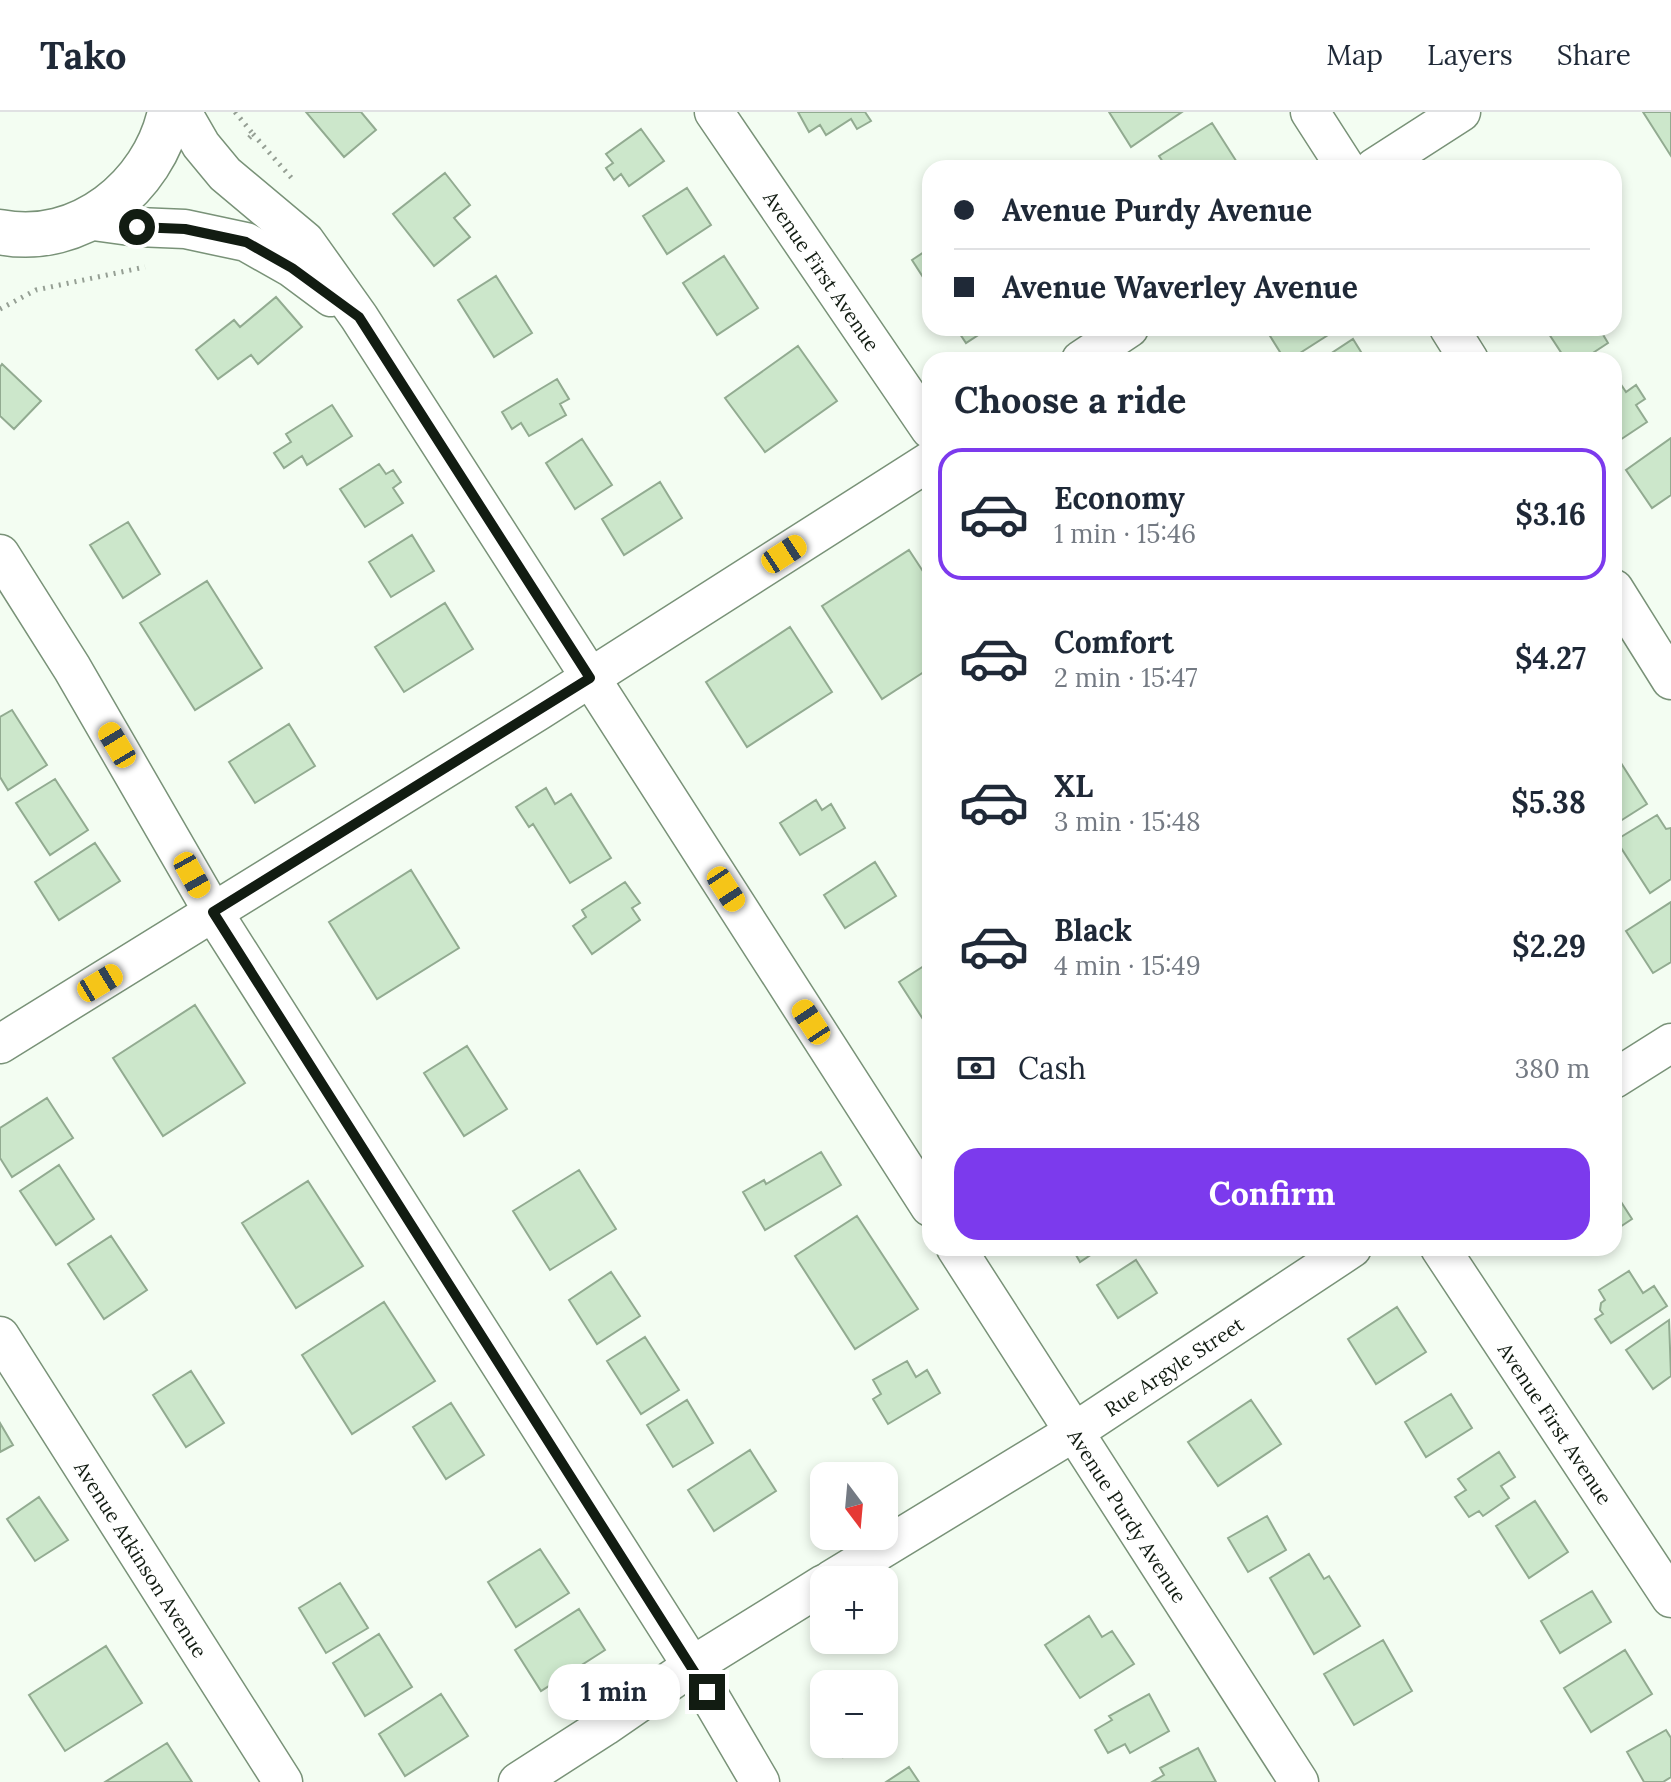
<!DOCTYPE html>
<meta charset="utf-8">
<style>
:root{--surface:#fff;--page:#f2f2f3;--text:#1f2937;--muted:#747a83;--line:#e0e1e3;--accent:#7c3aed}
body{margin:0;font-family:Lora,serif;background:var(--page);color:var(--text);height:100vh;display:flex;flex-direction:column;font-size:30px;white-space:nowrap}
*{box-sizing:border-box;margin:0}
p{font-size:26px;color:var(--muted)}
.icon{flex:none;width:44px;height:44px;fill:none;stroke:currentColor;stroke-width:2;stroke-linecap:round;stroke-linejoin:round}
.map{position:relative;flex:1;overflow:hidden}
.panel{position:absolute;left:922px;top:240px;width:700px;height:904px;display:flex;flex-direction:column;background:var(--surface);border-radius:24px;box-shadow:0 4px 12px #0003}
.panel>*{flex:none}
.top-card{position:absolute;left:922px;top:48px;width:700px;height:176px;border-radius:24px;box-shadow:0 4px 12px #0003;display:grid;align-content:center;height:176px;padding:0 32px;background:var(--surface)}
.needle{width:52px;rotate:164deg}
.buttons{position:absolute;left:810px;top:1350px;display:grid;gap:16px}
.buttons a{display:grid;place-items:center;width:88px;height:88px;border-radius:16px;background:var(--surface);box-shadow:0 4px 12px #0003;font-size:40px}
.end{position:absolute;width:36px;height:36px;margin:-18px;border:10px solid #121c12;background:#fff;box-shadow:0 0 0 4px #fff}
.from{border-radius:50%}
.bubble{position:absolute;height:56px;border-radius:24px;background:var(--surface);box-shadow:0 4px 12px #0003;font-size:26px;font-weight:800;line-height:56px;text-align:center}
.car{position:absolute;width:24px;height:48px;margin:-24px -12px;border-radius:10px;box-shadow:0 0 6px 2px #0007;background:linear-gradient(#f5c518 24%,#345 0 40%,#f5c518 0 76%,#345 0 86%,#f5c518 0)}
.top-card b{display:flex;align-items:center;gap:28px;height:76px;font-size:30px}
.top-card b+b{border-top:2px solid var(--line)}
.top-card i{width:20px;height:20px;background:var(--text)}
ul{padding:0;list-style:none}
li{display:flex;align-items:center;gap:24px;height:132px;margin:0 16px 12px;padding:0 16px;border:4px solid transparent;border-radius:24px}
li div{flex:1}
li b{display:block;font-size:30px}
li em{font-style:normal;font-weight:800}
li.current{border-color:var(--accent)}
li>.icon{width:72px;height:72px;stroke-width:1.5}
h2{padding:0 32px;font-size:36px;line-height:96px}
.pay{display:flex;align-items:center;gap:20px;height:88px;padding:0 32px;font-size:30px}
.pay p{margin-inline-start:auto}
.cta{display:flex;gap:16px;margin-top:auto;padding:16px 32px}
.cta a{flex:1;height:92px;border-radius:24px;background:var(--accent);color:#fff;font-size:32px;font-weight:800;line-height:92px;text-align:center}
header{display:flex;align-items:center;gap:48px;box-sizing:border-box;height:112px;padding:0 40px;background:var(--surface);border-bottom:2px solid var(--line)}
header strong{font-size:38px}
nav{display:flex;gap:44px;margin-inline-start:auto;font-size:28px}
.map>svg:first-child{display:block}
</style>
<header>
<strong>Tako</strong>
<nav><a>Map</a><a>Layers</a><a>Share</a></nav>
</header>
<div class="map">
<svg width="1671" height="1670" viewBox="0 0 1671 1670">
<rect width="100%" height="100%" fill="#f3fdf2"/>
<path fill="#cce7cb" stroke="#92ab91" stroke-width="2" d="M306 0H361L376 18 344 45Z
M798 0H865L871 9 857 17 851 7 826 23 820 13 809 20Z
M1109 0H1182L1131 35Z
M1643 0H1671V44Z
M1212 11 1240 55 1167 56 1159 44Z
M641 17 664 49 629 74 621 62 614 68 606 56 613 51 606 42Z
M445 61 470 93 454 106 470 125 434 154 393 102Z
M687 76 711 113 667 142 643 104Z
M930 136V176L912 148Z
M724 144 758 196 717 223 683 171Z
M496 164 532 221 494 245 458 188Z
M276 185 302 215 258 252 251 243 218 267 196 238 234 208 240 215Z
M956 216H989L966 231Z
M1265 216H1339L1289 248H1285Z
M1558 216H1599L1608 231 1582 248H1566L1549 222Z
M1353 227 1366 248H1321Z
M798 234 837 289 765 340 725 286Z
M2 252 41 289 14 317 0 304V255Z
M1614 262 1626 280 1636 273 1645 287 1636 293 1647 310 1614 332Z
M557 267 569 287 560 292 566 303 529 324 521 311 512 317 502 300Z
M332 293 352 324 307 353 302 344 284 356 274 341 291 330 286 322Z
M1671 326V383L1652 396 1626 358Z
M582 327 612 373 575 397 546 351Z
M379 352 386 362 393 358 401 370 393 376 403 391 365 415 340 377Z
M660 370 682 406 624 443 602 407Z
M128 410 160 462 123 486 90 433Z
M412 423 434 459 391 485 369 450Z
M909 438 930 470V556L882 587 822 494Z
M207 469 262 556 195 598 140 511Z
M445 491 473 537 404 580 375 535Z
M790 515 832 580 747 635 706 570Z
M12 598 47 653 8 678 0 665V605Z
M289 612 315 654 255 691 229 650Z
M1614 640 1647 692 1614 713Z
M55 667 88 718 50 743 16 691Z
M546 676 555 692 571 682 611 746 570 771 533 712 529 715 516 695Z
M816 688 822 698 831 692 845 716 800 743 780 711Z
M1657 703 1666 717 1671 716V767L1650 781 1616 728Z
M95 731 120 769 59 808 35 770Z
M875 750 896 784 845 816 824 783Z
M411 758 459 836 377 887 329 810Z
M625 770 640 791 632 796 640 808 592 842 573 814 586 805 582 798Z
M1671 790V850L1653 861 1626 819Z
M930 850V918L899 870Z
M195 893 245 971 163 1024 113 946Z
M467 934 507 997 464 1024 424 961Z
M47 986 73 1026 12 1065 0 1046V1016Z
M821 1040 841 1073 765 1118 743 1080 764 1068 766 1072Z
M59 1053 94 1107 56 1133 20 1079Z
M579 1058 616 1117 550 1158 513 1099Z
M308 1069 363 1154 296 1196 242 1111Z
M1614 1079 1632 1107 1614 1119Z
M857 1104 918 1197 855 1237 795 1144Z
M111 1124 147 1178 104 1207 68 1152Z
M1072 1136H1101L1080 1150Z
M1136 1148 1157 1181 1118 1206 1097 1173Z
M1629 1159 1643 1181 1654 1174 1667 1194 1611 1231 1595 1207 1603 1202 1600 1198 1601 1191 1605 1188 1599 1178Z
M611 1160 640 1204 597 1232 569 1188Z
M384 1190 435 1269 352 1322 302 1243Z
M1397 1195 1426 1240 1376 1272 1348 1227Z
M1669 1208 1671 1264 1653 1277 1626 1238Z
M645 1225 679 1278 641 1302 607 1249Z
M907 1249 916 1265 927 1258 940 1281 888 1312 873 1287 881 1282 873 1268Z
M191 1259 224 1311 186 1335 153 1283Z
M1451 1282 1472 1316 1426 1345 1405 1310Z
M687 1288 713 1331 673 1355 647 1313Z
M1251 1288 1281 1332 1218 1374 1188 1330Z
M451 1291 484 1343 446 1367 413 1315Z
M0 1311 13 1333 0 1340Z
M750 1338 776 1379 714 1419 688 1378Z
M1499 1340 1515 1365 1501 1374 1509 1386 1483 1404 1479 1399 1469 1405 1455 1385 1466 1378 1458 1367Z
M39 1385 68 1428 35 1449 7 1407Z
M1535 1389 1568 1440 1529 1466 1496 1414Z
M1267 1404 1286 1438 1248 1460 1228 1426Z
M540 1437 569 1481 516 1515 488 1470Z
M1309 1442 1324 1467 1329 1464 1360 1514 1314 1542 1270 1466Z
M340 1471 368 1516 326 1541 299 1496Z
M1592 1479 1611 1510 1560 1541 1541 1509Z
M579 1497 605 1538 541 1579 515 1538Z
M1089 1504 1102 1525 1112 1519 1134 1552 1080 1586 1045 1533Z
M379 1522 412 1575 365 1604 333 1551Z
M1383 1528 1412 1579 1354 1613 1324 1562Z
M106 1534 142 1591 65 1639 29 1583Z
M1625 1538 1652 1582 1591 1620 1564 1576Z
M441 1582 468 1624 405 1664 379 1622Z
M1149 1582 1169 1619 1130 1641 1125 1632 1108 1641 1095 1618 1112 1608 1109 1604Z
M1666 1618 1671 1626V1665L1663 1670H1644L1627 1640Z
M167 1631 192 1670H105Z
M835 1632H862L843 1645Z
M1198 1636 1216 1670H1152L1164 1663 1160 1656Z
M909 1655 919 1670H886Z"/>
<g fill="none" stroke-linecap="round" stroke-linejoin="round">
<g stroke="#799278" stroke-width="41">
<g id="minor">
<path d="M182 0 201 33 225 62 305 129 359 205 930 1095"/>
<path id="s1" d="M714 0 930 317"/>
<path d="M1310 0 1346 56"/>
<path d="M1374 56 1461 0"/>
<path d="M86 108 137 115 185 117 246 130 292 156 331 185"/>
<path d="M1449 216 1469 248"/>
<path d="M1081 248 1129 216"/>
<path d="M0 442 72 556 213 800 692 1554 760 1670"/>
<path d="M1614 477 1671 568"/>
<path d="M0 932 538 599 930 349"/>
<path d="M1614 967 1671 931"/>
<path id="s2" d="M956 1136 1299 1670"/>
<path id="s3" d="M1440 1136 1671 1486"/>
<path id="s4" d="M0 1224 283 1670"/>
<path id="s5" d="M831 1468 1074 1320 1352 1136"/>
<path d="M518 1670 605 1614 692 1554 824 1472"/>
</g>
</g>
<g stroke="#799278" stroke-width="47">
<path id="major" d="M0 120C79 136 154 75 170 0"/>
</g>
<path stroke="#959f94" stroke-width="5" stroke-dasharray="2 6" stroke-linecap="butt" d="M235 0 253 22 246 29
M253 22 295 70
M0 197 36 178 145 155"/>
<use href="#minor" stroke="#fff" stroke-width="38"/>
<use href="#major" stroke="#fff" stroke-width="44"/>
</g>
<g fill="none" stroke-linecap="round" stroke-linejoin="round">
<path stroke="#121c12" stroke-width="10" d="M137 115 185 117 246 130 292 156 359 205 590 566 213 800 707 1580"/>
</g>
<g text-anchor="middle" dominant-baseline="central" stroke-width="6" stroke-linejoin="round" paint-order="stroke">
<g font-size="20" fill="#121c12" stroke="#fff">
<text stroke="none"><textPath href="#s1" startOffset="192">Avenue First Avenue</textPath></text>
<text stroke="none"><textPath href="#s5" startOffset="404">Rue Argyle Street</textPath></text>
<text stroke="none"><textPath href="#s3" startOffset="210">Avenue First Avenue</textPath></text>
<text stroke="none"><textPath href="#s2" startOffset="318">Avenue Purdy Avenue</textPath></text>
<text stroke="none"><textPath href="#s4" startOffset="264">Avenue Atkinson Avenue</textPath></text>
</g>
</g>
</svg>
<div class="buttons">
<a><svg class="needle" viewBox="-14 -14 28 28"><path d="M0-13l5 13h-10z" fill="#e53935"/><path d="M0 13l5-13h-10z" fill="#747a83"/></svg></a>
<a>+</a>
<a>−</a>
</div>
<i class="end from" style="left:137px;top:115px"></i>
<i class="end" style="left:707px;top:1580px"></i>
<div class="bubble" style="left:548px;top:1552px;width:132px">1 min</div>
<i class="car" style="left:784px;top:442px;rotate:57deg"></i>
<i class="car" style="left:117px;top:633px;rotate:329deg"></i>
<i class="car" style="left:192px;top:763px;rotate:151deg"></i>
<i class="car" style="left:726px;top:777px;rotate:147deg"></i>
<i class="car" style="left:100px;top:871px;rotate:59deg"></i>
<i class="car" style="left:811px;top:910px;rotate:327deg"></i>
<div class="top-card">
<b><i class="from"></i>Avenue Purdy Avenue</b>
<b><i></i>Avenue Waverley Avenue</b>
</div>
<section class="panel">
<h2>Choose a ride</h2>
<ul>
<li class="current"><svg class="icon" aria-label="car" viewBox="0 0 24 24"><path d="M5 17H2v-5l4-1 3-4h7l3 4 3 1v5h-3M9 17h6M6 11h13"/><circle cx="7" cy="17" r="2"/><circle cx="17" cy="17" r="2"/></svg><div><b>Economy</b><p>1 min · 15:46</p></div><em>$3.16</em></li>
<li><svg class="icon" aria-label="car" viewBox="0 0 24 24"><path d="M5 17H2v-5l4-1 3-4h7l3 4 3 1v5h-3M9 17h6M6 11h13"/><circle cx="7" cy="17" r="2"/><circle cx="17" cy="17" r="2"/></svg><div><b>Comfort</b><p>2 min · 15:47</p></div><em>$4.27</em></li>
<li><svg class="icon" aria-label="car" viewBox="0 0 24 24"><path d="M5 17H2v-5l4-1 3-4h7l3 4 3 1v5h-3M9 17h6M6 11h13"/><circle cx="7" cy="17" r="2"/><circle cx="17" cy="17" r="2"/></svg><div><b>XL</b><p>3 min · 15:48</p></div><em>$5.38</em></li>
<li><svg class="icon" aria-label="car" viewBox="0 0 24 24"><path d="M5 17H2v-5l4-1 3-4h7l3 4 3 1v5h-3M9 17h6M6 11h13"/><circle cx="7" cy="17" r="2"/><circle cx="17" cy="17" r="2"/></svg><div><b>Black</b><p>4 min · 15:49</p></div><em>$2.29</em></li>
</ul>
<div class="pay"><svg class="icon" aria-label="cash" viewBox="0 0 24 24"><path d="M3 7h18v10H3z"/><circle cx="12" cy="12" r="2"/></svg>Cash<p>380 m</p></div>
<div class="cta"><a>Confirm</a></div>
</section>
</div>
